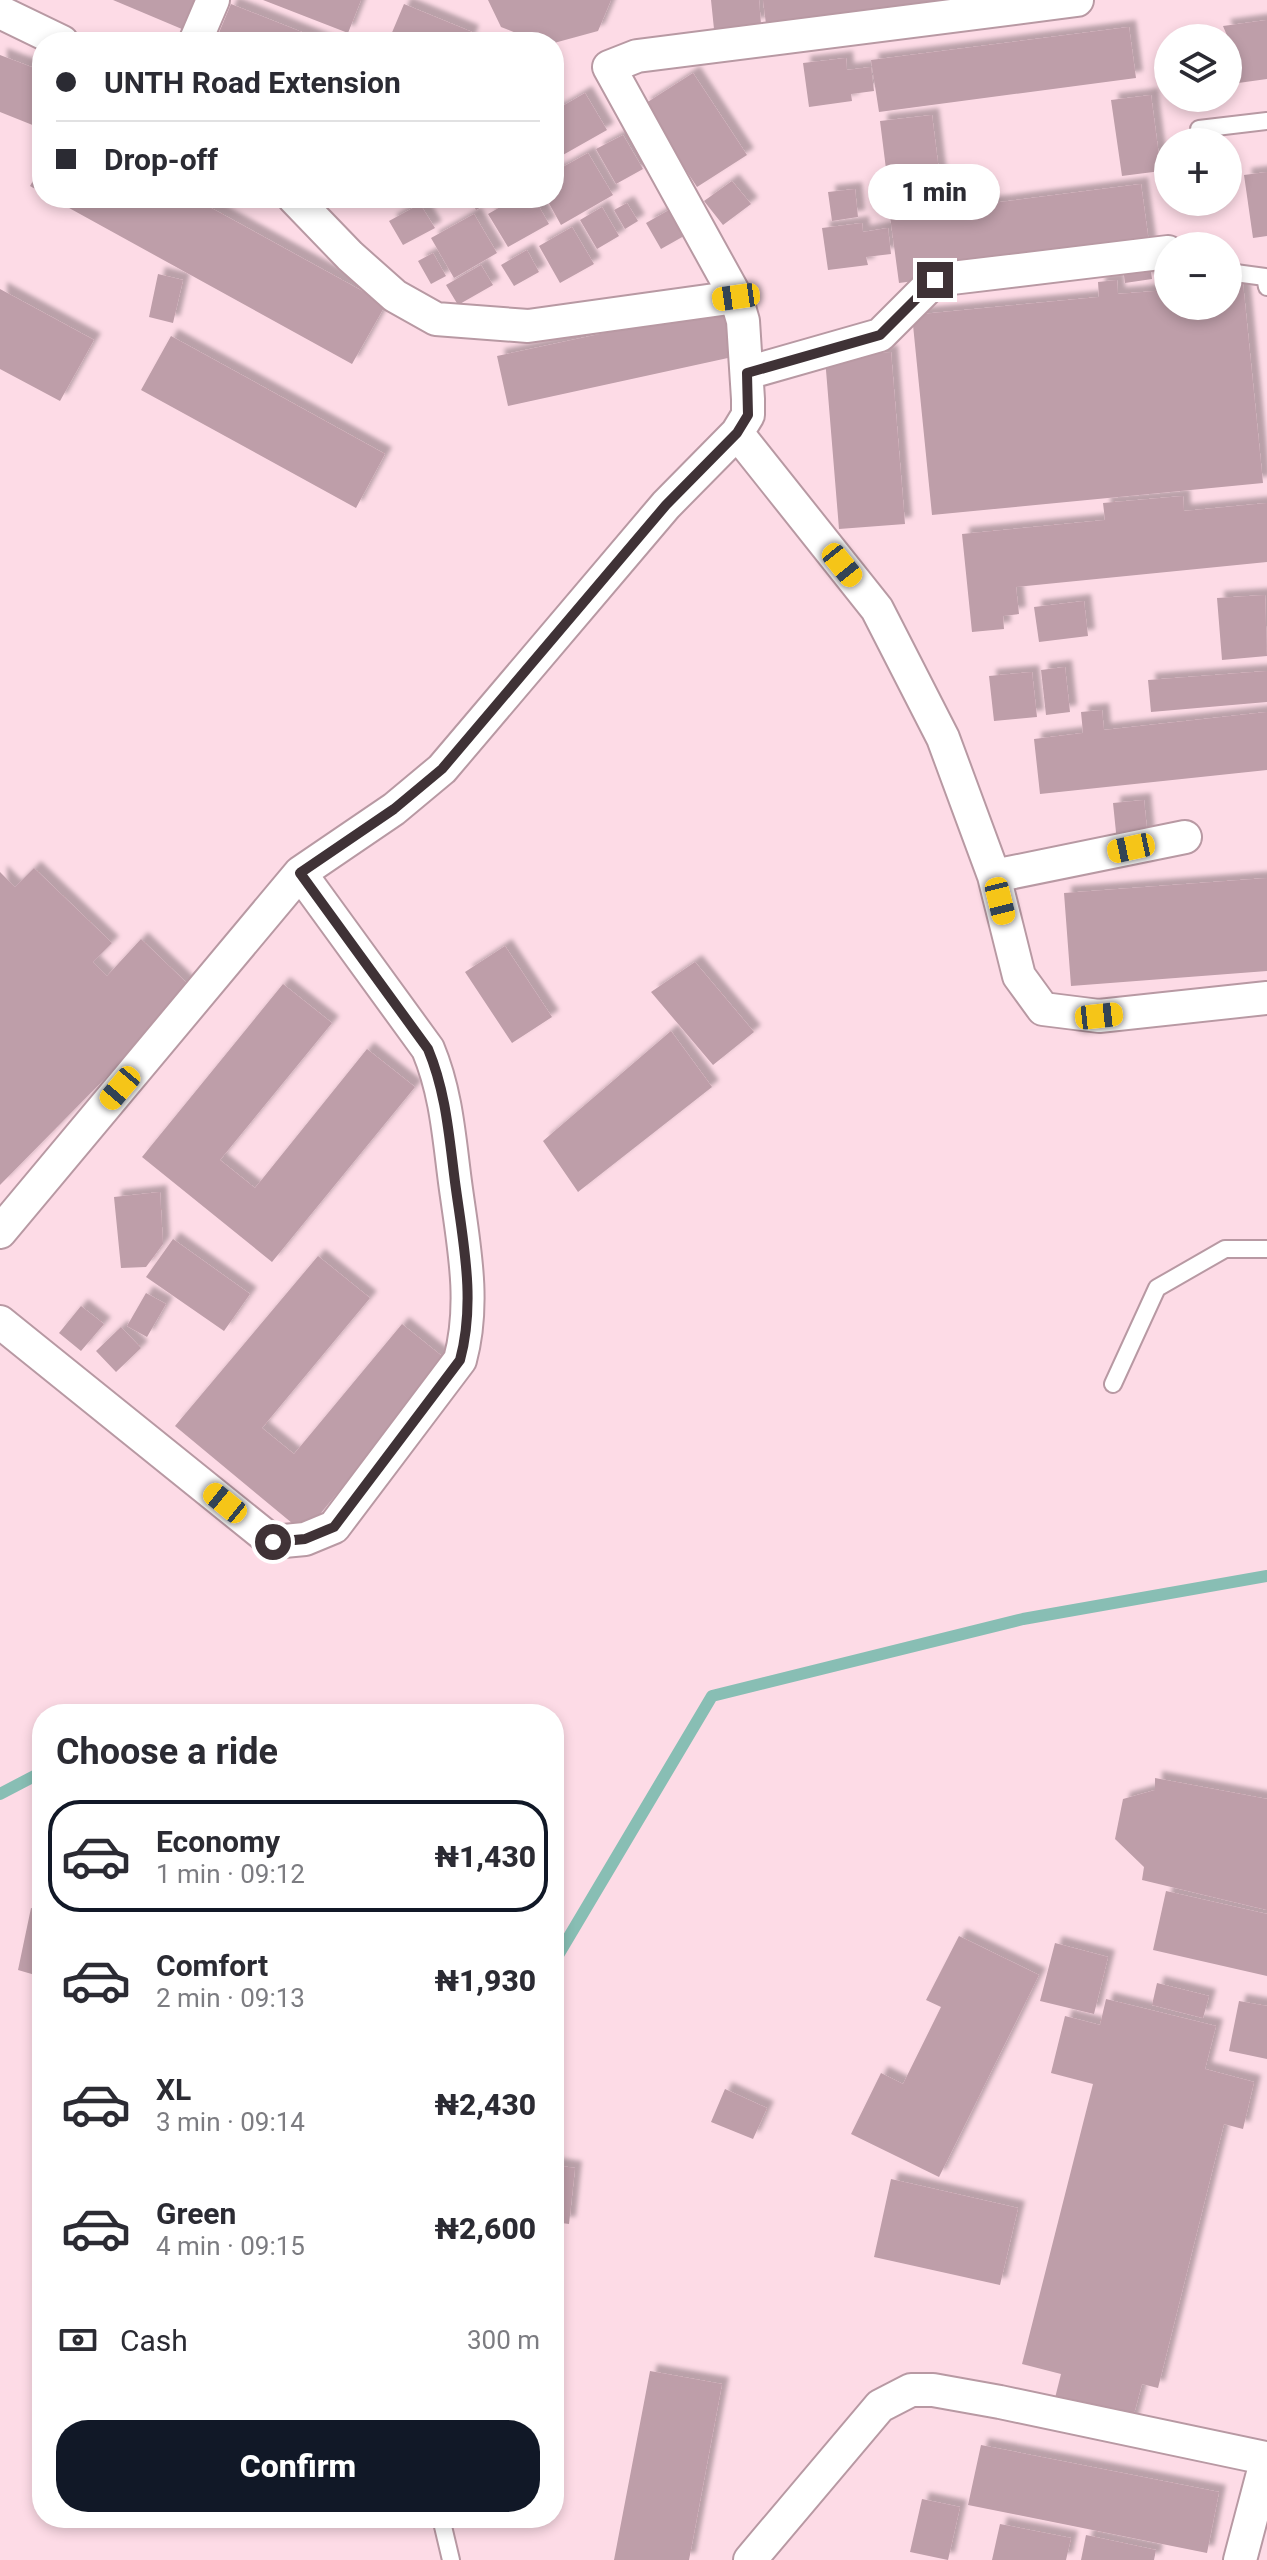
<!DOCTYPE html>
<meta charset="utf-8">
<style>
:root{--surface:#fff;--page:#f7f7f7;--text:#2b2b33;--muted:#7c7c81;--line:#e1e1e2;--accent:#111827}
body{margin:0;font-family:Roboto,sans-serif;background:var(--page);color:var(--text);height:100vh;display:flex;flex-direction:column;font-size:30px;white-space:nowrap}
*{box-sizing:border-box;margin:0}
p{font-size:26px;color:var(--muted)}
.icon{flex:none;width:44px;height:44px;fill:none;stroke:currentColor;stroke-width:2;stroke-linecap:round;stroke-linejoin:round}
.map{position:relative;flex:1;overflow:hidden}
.drawer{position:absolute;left:32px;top:1704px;width:532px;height:824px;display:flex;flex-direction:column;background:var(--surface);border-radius:32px;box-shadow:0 4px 12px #0003}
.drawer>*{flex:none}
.hud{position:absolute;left:32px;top:32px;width:532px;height:176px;border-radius:32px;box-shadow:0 4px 12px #0003;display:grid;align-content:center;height:176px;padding:0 24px;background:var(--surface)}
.buttons{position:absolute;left:1154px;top:24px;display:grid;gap:16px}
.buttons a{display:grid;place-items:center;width:88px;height:88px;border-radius:50%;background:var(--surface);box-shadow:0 4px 12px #0003;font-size:40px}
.end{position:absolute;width:36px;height:36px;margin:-18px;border:10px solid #3f3236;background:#fff;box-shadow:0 0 0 4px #fff}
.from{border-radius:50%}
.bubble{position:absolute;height:56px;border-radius:28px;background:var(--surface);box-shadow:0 4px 12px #0003;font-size:26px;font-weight:800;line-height:56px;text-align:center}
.car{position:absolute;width:24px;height:48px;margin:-24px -12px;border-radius:10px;box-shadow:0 0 6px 2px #0007;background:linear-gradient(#f5c518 24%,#345 0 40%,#f5c518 0 76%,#345 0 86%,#f5c518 0)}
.hud b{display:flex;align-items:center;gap:28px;height:76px;font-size:30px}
.hud b+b{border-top:2px solid var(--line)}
.hud i{width:20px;height:20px;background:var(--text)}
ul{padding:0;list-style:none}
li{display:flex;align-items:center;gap:24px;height:112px;margin:0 16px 12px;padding:0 8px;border:4px solid transparent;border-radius:32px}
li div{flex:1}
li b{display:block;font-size:30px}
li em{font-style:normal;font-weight:800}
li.selected{border-color:var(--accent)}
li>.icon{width:72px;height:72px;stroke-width:1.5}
h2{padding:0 24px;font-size:36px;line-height:96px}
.pay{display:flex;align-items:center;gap:20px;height:88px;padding:0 24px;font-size:30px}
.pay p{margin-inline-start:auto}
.cta{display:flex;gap:16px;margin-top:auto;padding:16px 24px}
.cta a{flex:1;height:92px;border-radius:32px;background:var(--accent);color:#fff;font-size:32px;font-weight:800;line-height:92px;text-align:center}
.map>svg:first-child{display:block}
</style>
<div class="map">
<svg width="1267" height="2560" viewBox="0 0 1267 2560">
<defs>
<filter id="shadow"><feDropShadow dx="7" dy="-7" stdDeviation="2" flood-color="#0004"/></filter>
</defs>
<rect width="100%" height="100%" fill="#fddbe6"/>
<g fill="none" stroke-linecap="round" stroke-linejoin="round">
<path stroke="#88beb4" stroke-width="12" d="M0 1794 42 1772
M554 1962 712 1696 1023 1619 1267 1576"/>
</g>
<path fill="#be9ea9" filter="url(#shadow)" d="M113 0H201L189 32Z
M263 0H361L348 33Z
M488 0H611L598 31 554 43 539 42 501 27Z
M711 0H759L761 24 714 29Z
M763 0H985L767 32Z
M231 4 327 42H215Z
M404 4 472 32 468 42H388Z
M1267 20V79L1231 84 1228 38 1223 26Z
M1129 27 1136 78 879 112 871 60Z
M0 55 42 71V109L35 126 0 112Z
M846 58 847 70 871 67 874 91 851 94 852 101 809 107 803 63Z
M693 73 747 155 697 187 643 105Z
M585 93 607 130 554 160V111Z
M1151 95 1161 171 1122 176 1111 100Z
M932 115 943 203 891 209 880 121Z
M623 135 643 169 616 184 596 149Z
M588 153 613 195 561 225 546 198H554V172Z
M42 165V193L30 186Z
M1267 172V236L1253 238 1244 175Z
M732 181 751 204 723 225 704 201Z
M1141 184 1150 250 899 283 890 216Z
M855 189 858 217 832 221 828 192Z
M51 198H193L386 304 352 364Z
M469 198H498L476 210Z
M516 198H534L549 224 508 247 488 214Z
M627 203 638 221 625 229 614 210Z
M420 204 435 228 403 245 389 221Z
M602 207 619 236 597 249 580 220Z
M669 210 684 236 661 249 646 223Z
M474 214 497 253 454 278 431 238Z
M862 223 863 232 888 228 891 254 866 257 868 265 828 270 822 228Z
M572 227 594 264 560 283 539 246Z
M527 250 539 272 514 286 501 265Z
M433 253 446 276 431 284 418 261Z
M1149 258 1152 279 1125 283 1122 261Z
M481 265 493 285 458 305 446 285Z
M158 274 183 280 173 323 149 317Z
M1117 280 1118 294 1168 290V306H1228V284L1243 283 1263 483 932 515 912 315 1099 297 1098 282Z
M0 289 94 340 60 401 0 369Z
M726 307 737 356 508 406 497 356Z
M171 336 385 454 356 508 141 390Z
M891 352 905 524 839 529 825 358Z
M1183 496 1184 511 1267 503V562L1016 587 1019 614 1003 616 1004 629 972 632 962 534 1105 520 1103 503Z
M1265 595 1267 656 1222 660 1217 598Z
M1084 601 1088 636 1039 642 1034 607Z
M1065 667 1070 712 1046 715 1041 670Z
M1267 671V702L1151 712 1148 680Z
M1032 672 1037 717 994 721 989 676Z
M1102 710 1104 730 1267 712V770L1040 794 1034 739 1083 733 1081 712Z
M1144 800 1148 839 1117 842 1113 803Z
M34 868 112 943 93 962 107 976 141 939 193 989 0 1185V872L15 887Z
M1267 878V971L1071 986 1064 893Z
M505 946 552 1017 512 1043 465 972Z
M695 962 754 1032 713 1065 651 992Z
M283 984 332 1023 220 1160 255 1188 367 1049 415 1087 272 1262 142 1157Z
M671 1031 712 1087 578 1192 543 1141Z
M160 1192 163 1244 146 1267 121 1268 114 1197Z
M173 1239 250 1294 224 1331 146 1277Z
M318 1256 370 1298 262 1428 294 1454 402 1324 448 1361 304 1533 175 1426Z
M146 1293 166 1304 147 1337 127 1326Z
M81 1306 104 1324 81 1351 59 1333Z
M121 1327 141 1348 116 1372 96 1351Z
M1155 1778 1267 1799V1910L1142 1880 1144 1867 1115 1839 1123 1799 1155 1790Z
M1166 1891 1267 1914V1976L1153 1950Z
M31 1908 42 1910V1977L18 1970Z
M959 1936 1039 1975 939 2177 851 2134 881 2073 903 2084 941 2007 926 2000Z
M1055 1943 1108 1957 1094 2014 1040 2001Z
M40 1978 42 1979V2018H34Z
M1157 1983 1209 1996 1203 2018 1152 2005Z
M1106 1999 1216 2026 1205 2069 1254 2082 1243 2129 1224 2124 1158 2388 1142 2384 1131 2425 1053 2406 1061 2374 1022 2364 1093 2084 1051 2073 1065 2016 1100 2025Z
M1239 2001 1267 2006V2059L1229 2051Z
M725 2089 767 2108 753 2139 711 2122Z
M554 2165 575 2168 569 2224 554 2222Z
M891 2179 1018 2208 1000 2285 874 2257Z
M650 2371 722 2384 689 2560H614Z
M981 2445 1219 2492 1207 2553 968 2505Z
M922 2499 960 2507 948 2560 910 2552Z
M1000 2524 1071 2538 1066 2560H992Z
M1086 2535 1156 2550 1154 2560H1081Z"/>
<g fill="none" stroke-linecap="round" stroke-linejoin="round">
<g stroke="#b899a3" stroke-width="20">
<path id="service" d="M1199 129 1267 121
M1228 272 1265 277 1267 287
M1113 1384 1157 1288 1225 1249H1267
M441 2518 451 2560"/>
</g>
<g stroke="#b899a3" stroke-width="36">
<path id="minor" d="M0 12 62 42
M195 42 213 0
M736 297 609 67 637 56 1077 0
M747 373 880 335 935 280 1168 252
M737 433 877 609 943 738 994 876 1019 976 1043 1009 1099 1016 1267 998
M994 876 1185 837
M0 1232 300 873
M0 1322 273 1542 305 1539 334 1527 460 1360C476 1301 463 1242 455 1182 449 1136 446 1092 428 1049L300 873 394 809 442 769 666 505 737 433 748 415V399L743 321 736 297 528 326 436 319 395 296 350 256 294 198
M750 2560 880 2406 911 2390H933L1000 2402 1265 2458
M1240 2560 1267 2458"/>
</g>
<use href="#service" stroke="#fff" stroke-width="16"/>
<use href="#minor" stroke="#fff" stroke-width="32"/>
</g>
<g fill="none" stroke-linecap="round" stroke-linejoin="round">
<path stroke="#3f3236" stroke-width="10" d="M273 1542 305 1539 334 1527 460 1360C476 1301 463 1242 455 1182 449 1136 446 1092 428 1049L300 873 394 809 442 769 666 505 737 433 748 415 747 373 880 335 935 280"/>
</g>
</svg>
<div class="buttons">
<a><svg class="icon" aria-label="layers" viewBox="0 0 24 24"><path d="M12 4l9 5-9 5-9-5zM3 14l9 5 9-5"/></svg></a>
<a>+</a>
<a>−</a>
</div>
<i class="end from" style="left:273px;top:1542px"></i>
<i class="end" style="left:935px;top:280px"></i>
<div class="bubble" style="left:868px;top:164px;width:132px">1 min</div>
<i class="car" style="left:736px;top:297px;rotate:262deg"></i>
<i class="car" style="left:842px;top:565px;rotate:141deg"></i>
<i class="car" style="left:1131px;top:848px;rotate:258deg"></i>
<i class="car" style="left:1000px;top:901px;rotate:166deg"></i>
<i class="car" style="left:1099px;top:1016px;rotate:84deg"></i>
<i class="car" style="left:120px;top:1088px;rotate:220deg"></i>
<i class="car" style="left:225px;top:1503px;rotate:309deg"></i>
<div class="hud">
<b><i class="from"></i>UNTH Road Extension</b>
<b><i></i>Drop-off</b>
</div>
<section class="drawer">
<h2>Choose a ride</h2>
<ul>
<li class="selected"><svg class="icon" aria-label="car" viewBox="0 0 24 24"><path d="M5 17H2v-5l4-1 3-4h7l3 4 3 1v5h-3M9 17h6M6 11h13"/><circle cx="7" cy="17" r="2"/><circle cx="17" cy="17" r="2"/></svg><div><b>Economy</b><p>1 min · 09:12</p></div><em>₦1,430</em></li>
<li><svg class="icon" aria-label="car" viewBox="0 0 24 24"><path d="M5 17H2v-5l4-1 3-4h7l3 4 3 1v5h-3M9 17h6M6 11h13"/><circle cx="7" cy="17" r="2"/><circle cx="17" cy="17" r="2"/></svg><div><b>Comfort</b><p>2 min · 09:13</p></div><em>₦1,930</em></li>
<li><svg class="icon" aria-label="car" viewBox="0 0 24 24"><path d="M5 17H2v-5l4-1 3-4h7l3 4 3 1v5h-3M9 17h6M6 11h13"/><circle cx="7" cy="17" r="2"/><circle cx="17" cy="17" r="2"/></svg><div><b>XL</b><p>3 min · 09:14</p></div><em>₦2,430</em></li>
<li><svg class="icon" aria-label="car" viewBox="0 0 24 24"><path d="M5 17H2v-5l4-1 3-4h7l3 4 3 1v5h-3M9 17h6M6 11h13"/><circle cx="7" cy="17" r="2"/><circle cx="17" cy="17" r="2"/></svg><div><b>Green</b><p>4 min · 09:15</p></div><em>₦2,600</em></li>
</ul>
<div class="pay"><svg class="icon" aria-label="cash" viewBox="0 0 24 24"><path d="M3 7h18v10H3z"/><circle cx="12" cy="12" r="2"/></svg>Cash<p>300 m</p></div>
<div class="cta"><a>Confirm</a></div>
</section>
</div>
